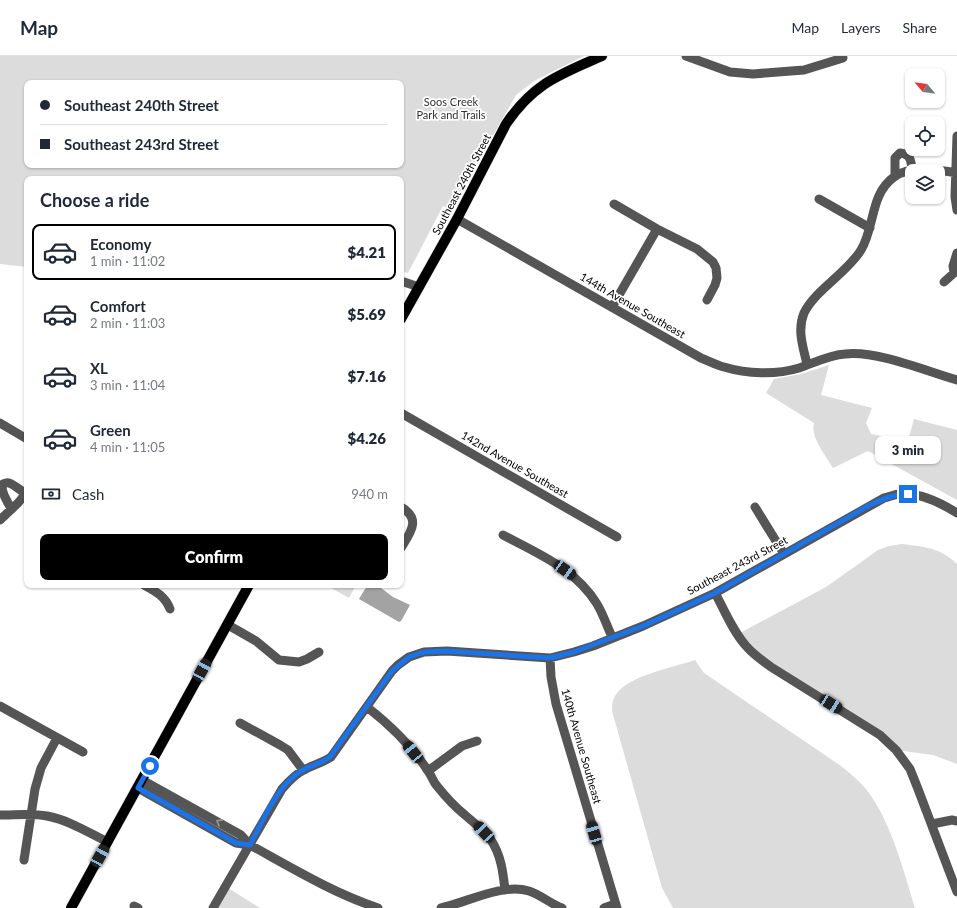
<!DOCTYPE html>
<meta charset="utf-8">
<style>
:root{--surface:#fff;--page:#f6f6f7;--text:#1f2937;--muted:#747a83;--line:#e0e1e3;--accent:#000}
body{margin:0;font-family:Lato,sans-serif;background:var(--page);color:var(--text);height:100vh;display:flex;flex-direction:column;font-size:15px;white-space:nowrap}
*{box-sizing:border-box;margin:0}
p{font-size:13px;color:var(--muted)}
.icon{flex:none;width:22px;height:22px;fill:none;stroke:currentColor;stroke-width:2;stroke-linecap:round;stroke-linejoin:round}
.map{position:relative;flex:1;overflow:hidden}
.sheet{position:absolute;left:24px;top:120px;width:380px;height:412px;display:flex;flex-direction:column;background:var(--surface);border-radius:8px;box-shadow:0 1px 3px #0004}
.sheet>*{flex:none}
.guide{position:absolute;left:24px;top:24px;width:380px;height:88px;border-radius:8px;box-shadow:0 1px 3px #0004;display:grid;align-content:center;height:88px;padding:0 16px;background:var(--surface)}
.needle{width:26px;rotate:299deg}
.fabs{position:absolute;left:905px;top:12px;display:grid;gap:8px}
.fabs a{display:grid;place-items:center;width:40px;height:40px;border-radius:8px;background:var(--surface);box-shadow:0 1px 3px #0004;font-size:20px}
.end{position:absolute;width:18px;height:18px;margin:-9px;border:5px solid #1a73e8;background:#fff;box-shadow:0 0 0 2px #fff}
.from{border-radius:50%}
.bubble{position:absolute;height:28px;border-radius:8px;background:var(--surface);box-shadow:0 1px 3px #0004;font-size:13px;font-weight:800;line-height:28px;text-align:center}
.car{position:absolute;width:12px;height:24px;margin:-12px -6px;border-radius:5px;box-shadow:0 0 3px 1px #0007;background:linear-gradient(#222 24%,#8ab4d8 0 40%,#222 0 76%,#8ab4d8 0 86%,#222 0)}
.guide b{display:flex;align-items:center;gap:14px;height:38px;font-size:15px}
.guide b+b{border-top:1px solid var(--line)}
.guide i{width:10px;height:10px;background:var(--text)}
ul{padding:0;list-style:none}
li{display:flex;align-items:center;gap:12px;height:56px;margin:0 8px 6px;padding:0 8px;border:2px solid transparent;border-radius:8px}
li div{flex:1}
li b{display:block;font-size:15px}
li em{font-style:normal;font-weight:800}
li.active{border-color:var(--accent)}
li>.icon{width:36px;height:36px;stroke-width:1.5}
h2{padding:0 16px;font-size:18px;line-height:48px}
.pay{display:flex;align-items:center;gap:10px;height:44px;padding:0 16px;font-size:15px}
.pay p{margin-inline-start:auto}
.cta{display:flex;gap:8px;margin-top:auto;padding:8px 16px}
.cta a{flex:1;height:46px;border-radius:8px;background:var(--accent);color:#fff;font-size:16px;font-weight:800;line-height:46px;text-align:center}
header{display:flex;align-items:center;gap:24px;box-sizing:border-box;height:56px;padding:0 20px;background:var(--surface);border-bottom:1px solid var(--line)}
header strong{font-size:19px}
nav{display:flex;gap:22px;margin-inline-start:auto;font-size:14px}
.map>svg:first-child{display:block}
</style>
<header>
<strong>Map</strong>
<nav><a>Map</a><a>Layers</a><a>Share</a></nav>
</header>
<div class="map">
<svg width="957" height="852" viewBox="0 0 957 852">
<rect width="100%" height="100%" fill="#fff"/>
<path fill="#dcdcdc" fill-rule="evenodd" d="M0 0H584L534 25 516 39 451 154 443 150 408 217 401 215V123H27V211L0 208ZM27 27H401V109H27Z
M829 309 821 339 872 352 866 367 871 378 877 379 907 388 914 363 957 374V444L868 395 833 412C826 400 810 381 814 367L766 337 774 323 801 318Z
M902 488C924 491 940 491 957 508V708L933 699 896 694 771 611 738 578 826 531 878 494 889 490Z
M326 529H356L349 542Z
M695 604 704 617 841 710C850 717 858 724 866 733 891 765 903 813 915 852H673L662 832 612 655C612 652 612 648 613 645 620 620 673 612 695 604Z
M225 830 260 852H213Z"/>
<path fill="#a3a3a3" d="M369 530 381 532 393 541 410 549 401 565 399 566 359 543 365 533Z"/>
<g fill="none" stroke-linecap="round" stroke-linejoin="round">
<g stroke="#dbdbdb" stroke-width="11">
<path id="major" d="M401 263 457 163 506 68C534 27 559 19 602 0
M71 852 249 529"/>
</g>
<path stroke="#555" stroke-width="9" d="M686 0 730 16 753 18 804 14 843 2
M957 80 955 141 957 154
M895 120V102L900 97C911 98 911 105 912 114
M819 143 870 172
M614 148 657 173 697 193 713 206 716 212 717 222 715 229 707 244
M457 163 701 302C709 305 716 309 724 311 747 318 776 319 799 312 814 307 829 299 845 298 876 294 926 315 957 324
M954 217 953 210 957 197
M401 225 419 231
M944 226 954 217
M612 251 657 173
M807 308C803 291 797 274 804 257 815 234 847 217 861 194 875 171 870 138 894 121 911 109 939 114 957 117
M401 357 617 481
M0 367 27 383
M401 451C422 463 410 477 401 492
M755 451 784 498
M12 453C8 448 0 434 3 428 5 427 7 426 9 427 15 429 21 435 26 438
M0 464 18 447 27 436
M503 479C537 497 576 513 597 548 603 558 607 570 612 581
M144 529C155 535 165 540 170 553
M715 537C725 555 733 576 747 591 754 599 763 605 771 611L880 679 896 694 910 713 918 733 957 836
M228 569 256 585 279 604 299 606 307 603 319 596
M550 602 551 621 556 648 617 852
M0 650 83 696
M367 651C390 669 412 690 428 715 432 720 433 726 437 730 445 740 455 751 465 759 474 767 484 774 491 784 501 799 503 816 505 834
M240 667 280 689 288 694 303 714
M428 715 462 690 477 685
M142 724 241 779 250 789
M138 732 236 787 250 789C292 812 333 837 378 852
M0 759C16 759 32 757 47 760 69 764 89 777 108 786
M932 768 952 764 957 765
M24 804 35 733 41 712 57 682
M134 850 138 852
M213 852 282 733C288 726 295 718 304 714 313 709 322 707 331 701L392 615 398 609 409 601 424 596 447 595 550 602 574 596 593 590 643 570 715 537 884 442C889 441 895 438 900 438 920 436 941 447 957 457
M441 852C468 846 502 827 529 835 541 839 551 848 562 852
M604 852 615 848"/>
<use href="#major" stroke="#000" stroke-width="10"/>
</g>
<defs><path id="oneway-chevron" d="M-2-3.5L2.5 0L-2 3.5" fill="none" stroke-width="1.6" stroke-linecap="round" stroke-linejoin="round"/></defs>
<use stroke="#999" href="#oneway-chevron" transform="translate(219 766) rotate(-151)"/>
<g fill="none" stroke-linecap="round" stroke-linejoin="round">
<path stroke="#1a73e8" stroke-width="5" d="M150 710 138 732 236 787 250 789C263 765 278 727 303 714 312 709 322 707 330 701L392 615 409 601 424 596 447 595 550 602 574 596 643 570 715 537 870 449C883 443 894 438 908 438"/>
</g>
<g text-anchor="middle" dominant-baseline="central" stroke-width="3.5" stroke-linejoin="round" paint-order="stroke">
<g font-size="11" fill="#333" stroke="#fff">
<text x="451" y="45">Soos Creek<tspan x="451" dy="13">Park and Trails</tspan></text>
</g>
<g font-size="11" fill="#000" stroke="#fff">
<text transform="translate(461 128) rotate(-62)">Southeast 240th Street</text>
<text transform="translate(633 249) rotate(30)">144th Avenue Southeast</text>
<text transform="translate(515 408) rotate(30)">142nd Avenue Southeast</text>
<text transform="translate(737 509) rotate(-28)">Southeast 243rd Street</text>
<text transform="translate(582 690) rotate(74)">140th Avenue Southeast</text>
</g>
</g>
</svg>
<div class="fabs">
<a><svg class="needle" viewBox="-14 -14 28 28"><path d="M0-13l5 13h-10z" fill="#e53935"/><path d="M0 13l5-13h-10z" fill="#747a83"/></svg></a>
<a><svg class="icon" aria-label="locate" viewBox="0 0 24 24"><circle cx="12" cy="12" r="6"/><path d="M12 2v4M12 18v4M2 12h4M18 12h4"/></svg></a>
<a><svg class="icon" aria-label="layers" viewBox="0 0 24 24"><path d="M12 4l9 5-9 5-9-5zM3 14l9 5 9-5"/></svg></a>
</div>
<i class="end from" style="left:150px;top:710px"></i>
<i class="end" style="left:908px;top:438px"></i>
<div class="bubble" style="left:875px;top:380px;width:66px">3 min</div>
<i class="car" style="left:565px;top:514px;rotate:124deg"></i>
<i class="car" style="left:202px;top:614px;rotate:29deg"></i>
<i class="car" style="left:831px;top:648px;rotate:122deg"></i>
<i class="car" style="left:413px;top:696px;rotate:321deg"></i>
<i class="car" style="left:484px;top:776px;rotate:317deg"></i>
<i class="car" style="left:594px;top:777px;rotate:344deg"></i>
<i class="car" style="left:100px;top:800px;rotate:29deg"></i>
<div class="guide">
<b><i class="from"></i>Southeast 240th Street</b>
<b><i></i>Southeast 243rd Street</b>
</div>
<section class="sheet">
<h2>Choose a ride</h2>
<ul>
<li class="active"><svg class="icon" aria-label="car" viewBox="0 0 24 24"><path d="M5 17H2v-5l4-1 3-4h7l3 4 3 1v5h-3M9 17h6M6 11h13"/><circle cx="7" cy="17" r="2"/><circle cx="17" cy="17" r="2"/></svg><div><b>Economy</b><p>1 min · 11:02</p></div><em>$4.21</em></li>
<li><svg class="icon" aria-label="car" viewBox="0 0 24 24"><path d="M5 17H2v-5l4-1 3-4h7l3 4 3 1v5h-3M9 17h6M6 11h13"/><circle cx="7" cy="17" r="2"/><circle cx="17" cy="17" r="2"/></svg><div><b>Comfort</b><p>2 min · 11:03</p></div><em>$5.69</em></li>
<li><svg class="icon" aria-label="car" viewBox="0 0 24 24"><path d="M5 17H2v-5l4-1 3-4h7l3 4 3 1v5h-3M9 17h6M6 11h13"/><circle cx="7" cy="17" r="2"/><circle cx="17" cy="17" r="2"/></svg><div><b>XL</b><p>3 min · 11:04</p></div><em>$7.16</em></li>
<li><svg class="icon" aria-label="car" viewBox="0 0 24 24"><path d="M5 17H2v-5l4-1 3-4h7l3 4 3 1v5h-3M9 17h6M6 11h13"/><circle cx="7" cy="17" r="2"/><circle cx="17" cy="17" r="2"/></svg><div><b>Green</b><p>4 min · 11:05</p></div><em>$4.26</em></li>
</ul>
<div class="pay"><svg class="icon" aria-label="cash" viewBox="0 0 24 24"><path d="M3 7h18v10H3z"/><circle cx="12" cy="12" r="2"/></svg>Cash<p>940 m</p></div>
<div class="cta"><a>Confirm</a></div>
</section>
</div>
